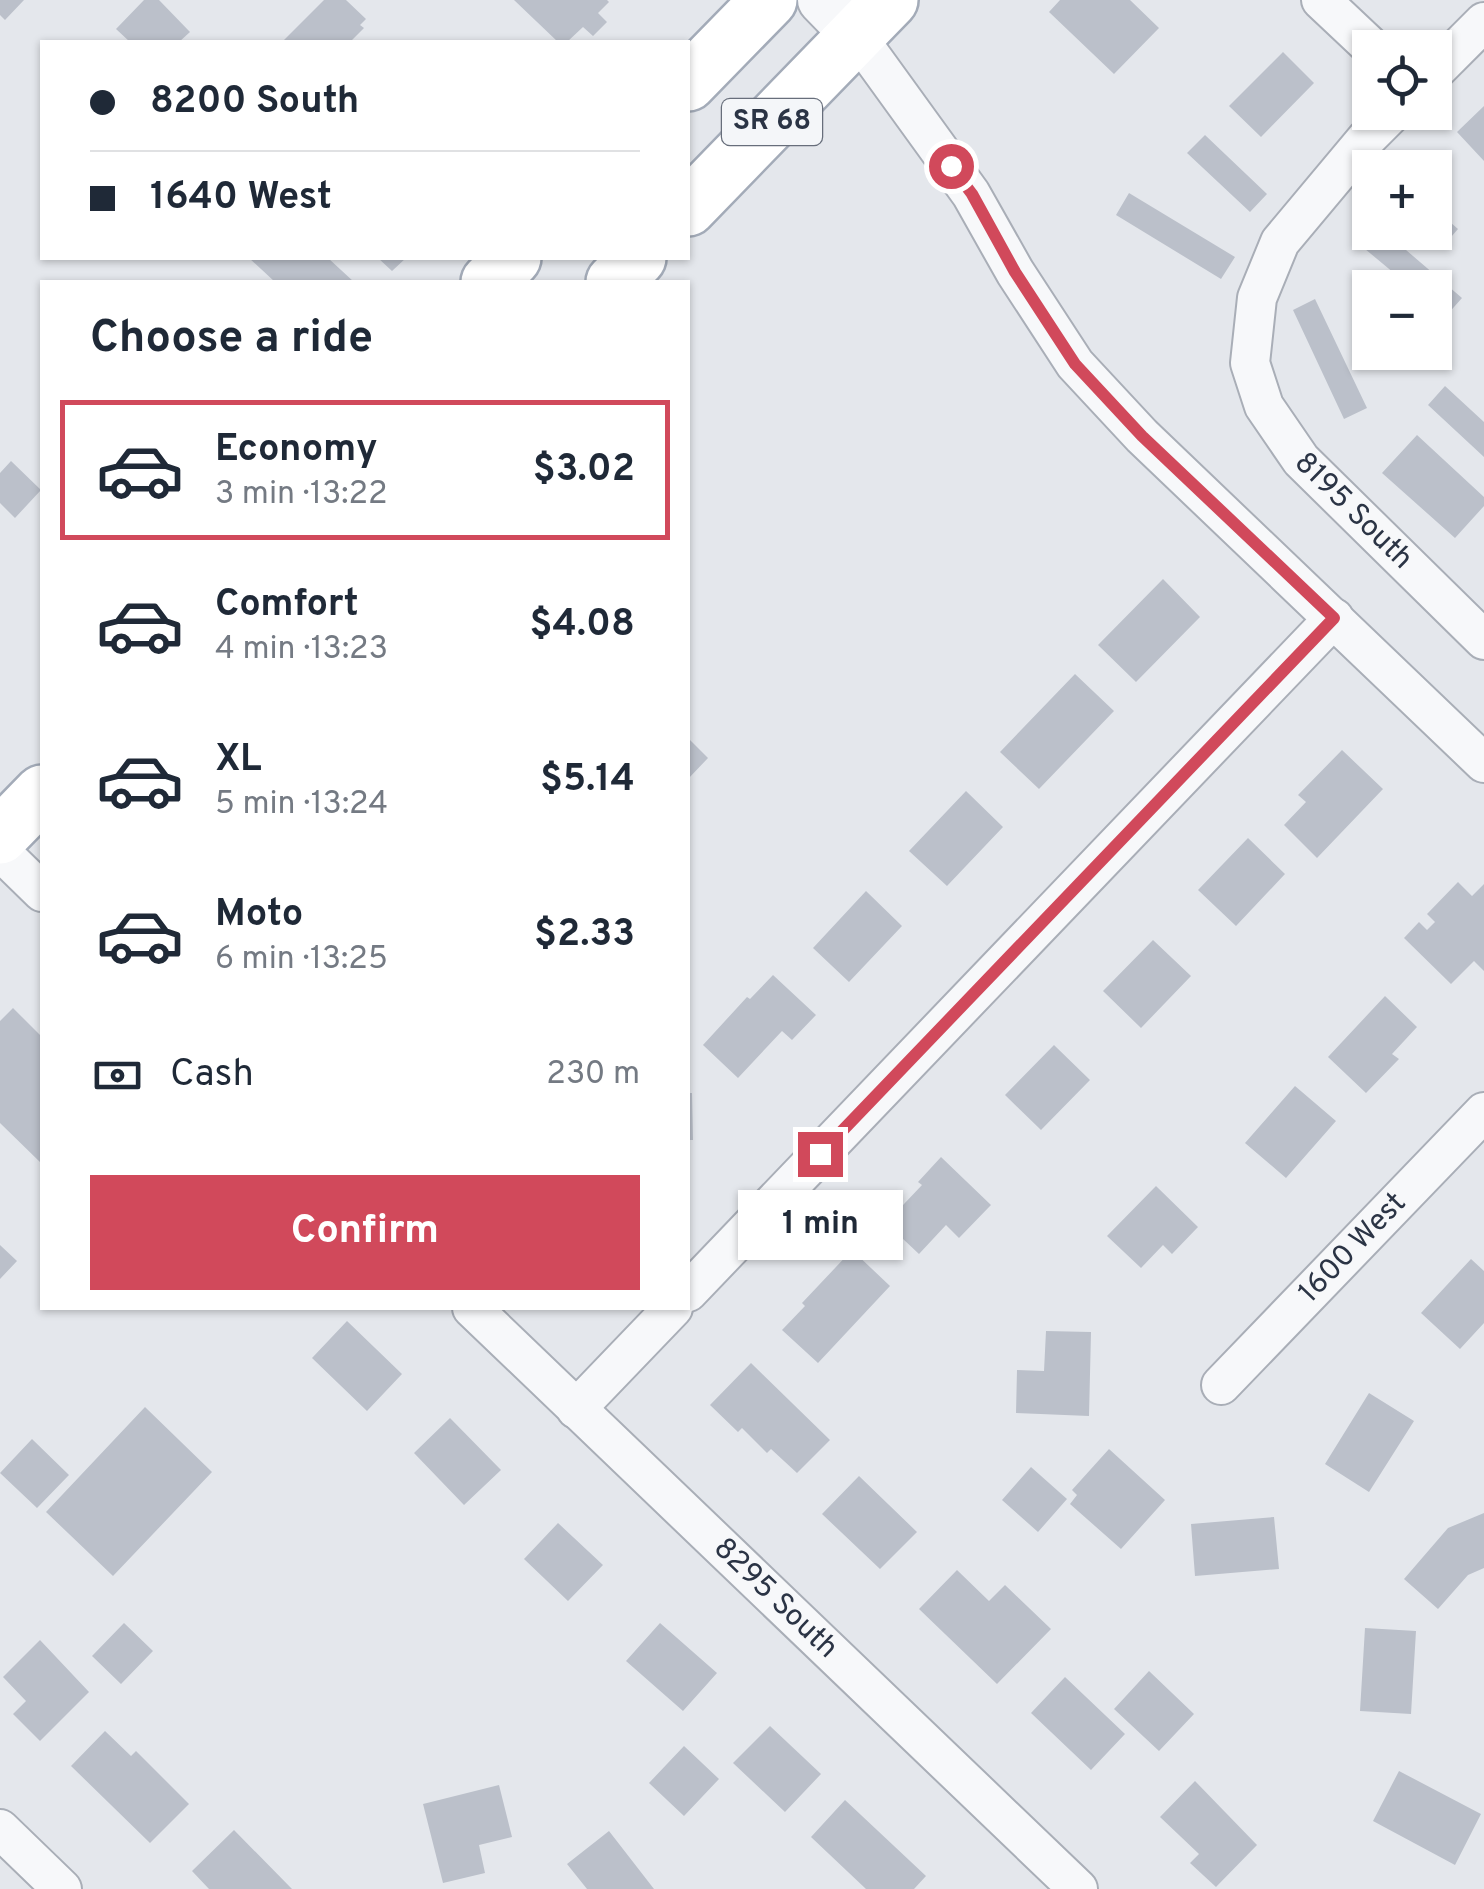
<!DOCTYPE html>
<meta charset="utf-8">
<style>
:root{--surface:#fff;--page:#f6f6f7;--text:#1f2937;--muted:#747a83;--line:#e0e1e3;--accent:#d1495b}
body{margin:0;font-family:Overpass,sans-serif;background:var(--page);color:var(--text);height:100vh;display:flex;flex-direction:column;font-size:38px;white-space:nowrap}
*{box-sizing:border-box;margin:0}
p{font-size:32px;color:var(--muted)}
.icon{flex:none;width:55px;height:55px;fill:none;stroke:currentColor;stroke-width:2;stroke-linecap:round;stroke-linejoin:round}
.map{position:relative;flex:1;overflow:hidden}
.sheet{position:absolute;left:40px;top:280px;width:650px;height:1030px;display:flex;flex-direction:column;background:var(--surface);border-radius:0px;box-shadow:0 2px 8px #0004}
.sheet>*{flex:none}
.banner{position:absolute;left:40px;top:40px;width:650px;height:220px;border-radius:0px;box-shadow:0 2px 8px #0004;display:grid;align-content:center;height:220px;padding:0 50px;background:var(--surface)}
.tools{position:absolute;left:1352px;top:30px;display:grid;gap:20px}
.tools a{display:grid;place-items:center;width:100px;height:100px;border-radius:0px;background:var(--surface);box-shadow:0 2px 8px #0004;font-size:50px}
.end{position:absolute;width:45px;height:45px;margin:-22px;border:12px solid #d1495b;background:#fff;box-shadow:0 0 0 5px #fff}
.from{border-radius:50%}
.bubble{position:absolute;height:70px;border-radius:0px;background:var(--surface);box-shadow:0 2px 8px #0004;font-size:32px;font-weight:700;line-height:70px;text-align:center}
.banner b{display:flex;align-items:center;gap:35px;height:95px;font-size:38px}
.banner b+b{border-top:2px solid var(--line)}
.banner i{width:25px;height:25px;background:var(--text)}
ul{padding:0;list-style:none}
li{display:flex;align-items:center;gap:30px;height:140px;margin:0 20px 15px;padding:0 30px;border:5px solid transparent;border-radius:0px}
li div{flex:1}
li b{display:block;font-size:38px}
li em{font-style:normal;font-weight:700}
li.current{border-color:var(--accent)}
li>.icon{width:90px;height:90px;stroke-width:1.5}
h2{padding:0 50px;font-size:45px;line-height:120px}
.pay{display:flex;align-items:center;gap:25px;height:110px;padding:0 50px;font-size:38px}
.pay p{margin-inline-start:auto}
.action{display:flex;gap:20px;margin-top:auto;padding:20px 50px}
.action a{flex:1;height:115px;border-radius:0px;background:var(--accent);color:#fff;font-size:40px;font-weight:700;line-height:115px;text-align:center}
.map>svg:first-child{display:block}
</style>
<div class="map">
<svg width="1484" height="1889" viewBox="0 0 1484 1889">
<rect width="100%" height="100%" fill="#e4e7ec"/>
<path fill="#bbc0ca" d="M0 0H24L5 20 0 15Z
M144 0H159L190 32 179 42H130L116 29Z
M324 0H346L366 19 360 25 364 28 350 42H282Z
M514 0H607L609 2 598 13 607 22 593 36 583 27 567 42H558Z
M1060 0H1130L1159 28 1114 74 1049 12Z
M1283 52 1314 83 1261 137 1229 106Z
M1484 106V161L1457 132Z
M1205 135 1267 194 1250 212 1187 153Z
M1129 193 1235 257 1221 279 1116 215Z
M1435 209 1458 229 1444 245 1430 232H1435Z
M1370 218V232H1385L1462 298 1446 316 1435 307V288H1412L1353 239Z
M249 258H328L354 282H275Z
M378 258H406L392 271Z
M1315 299 1367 408 1344 419 1293 310Z
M1445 386 1484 422V457L1428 405Z
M1417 435 1484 497V506L1455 538 1382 473Z
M11 461 41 490 15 518 0 503V473Z
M1163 579 1200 617 1136 682 1098 645Z
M1075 674 1114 711 1039 789 1000 752Z
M688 738 708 758 688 779Z
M1342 750 1383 789 1317 858 1284 825 1306 802 1298 795Z
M966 791 1003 827 947 886 909 851Z
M1248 838 1285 874 1236 926 1198 890Z
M1458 882 1472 896 1484 884V971L1474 961 1451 984 1404 938 1419 922 1427 930 1435 922 1427 914Z
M866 891 902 926 849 982 813 948Z
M1153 940 1191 976 1141 1028 1103 991Z
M773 975 816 1015 792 1040 782 1031 738 1078 703 1045 747 997 750 999Z
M1385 996 1417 1027 1392 1054 1399 1059 1366 1093 1328 1057Z
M13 1008 42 1037V1164L0 1123V1021Z
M1054 1045 1090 1080 1041 1130 1005 1095Z
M1295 1086 1336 1121 1286 1178 1245 1143Z
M688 1093H692L693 1140H688Z
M941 1157 991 1205 959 1238 946 1225 919 1254 886 1223 922 1185 918 1182Z
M1156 1186 1198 1227 1172 1254 1163 1245 1141 1268 1107 1236Z
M0 1245 17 1261 0 1279Z
M852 1250 890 1286 818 1363 782 1330 805 1306 802 1303Z
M1471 1259 1484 1271V1323L1460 1349 1421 1313Z
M347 1321 402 1374 367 1411 312 1358Z
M1046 1331 1091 1332 1089 1416 1016 1413 1017 1370 1044 1371Z
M751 1363 830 1440 797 1473 771 1449 767 1453 742 1428 738 1432 710 1405Z
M1369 1393 1414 1421 1369 1492 1325 1464Z
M145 1407 212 1472 113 1576 46 1512Z
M450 1418 501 1470 464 1505 414 1453Z
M32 1439 69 1475 37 1508 0 1473Z
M1109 1449 1165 1500 1121 1549 1070 1504 1077 1495 1072 1490Z
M1031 1467 1067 1499 1038 1532 1002 1500Z
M859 1476 917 1532 880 1569 822 1514Z
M1484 1513V1568L1468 1575 1438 1609 1404 1579 1448 1528Z
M1274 1517 1279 1569 1195 1576 1191 1524Z
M558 1523 603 1565 568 1601 524 1559Z
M957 1570 989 1601 1005 1585 1051 1629 997 1684 919 1609Z
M124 1623 153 1651 121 1684 92 1656Z
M660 1623 717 1673 683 1711 626 1661Z
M1365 1628 1416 1631 1411 1714 1360 1711Z
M40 1640 89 1692 40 1741 13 1714 26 1701 3 1677Z
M1149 1671 1194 1714 1159 1751 1114 1709Z
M1065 1677 1125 1734 1091 1770 1031 1713Z
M770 1726 821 1774 785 1812 733 1763Z
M105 1731 131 1756 136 1751 189 1804 150 1843 71 1766Z
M684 1746 719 1779 684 1816 649 1783Z
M1399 1771 1481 1814 1455 1865 1373 1821Z
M1195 1781 1257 1845 1216 1887 1190 1863 1199 1854 1160 1817Z
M499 1785 512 1837 479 1845 485 1873 443 1883 423 1804Z
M845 1800 926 1876 914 1889H866L811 1837Z
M234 1830 292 1889H209L192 1871Z
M609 1831 654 1889H587L567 1864Z"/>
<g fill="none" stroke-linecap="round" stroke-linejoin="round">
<g stroke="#a9aeb7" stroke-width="42">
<g id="minor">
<path d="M1321 0 1372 48"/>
<path d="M856 35 971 194 1015 272 1075 364 1142 436 1484 763"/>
<path d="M1435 71 1484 22"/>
<path id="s1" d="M1393 112 1367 138 1280 242 1257 298 1250 363 1264 406 1301 460 1484 640"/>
<path d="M0 851 42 892"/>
<path d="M688 1292 1334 618"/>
<path id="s2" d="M472 1308 1078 1889"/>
<path id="s3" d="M1221 1385 1484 1112"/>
<path d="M576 1409 673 1308"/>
<path d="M0 1829 62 1889"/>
</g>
</g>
<g stroke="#a9aeb7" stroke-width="52">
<path id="tertiary" d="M822 0 856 35"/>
</g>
<g stroke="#a3abb8" stroke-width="60">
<path id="primary" d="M688 83 769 0
M688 208 890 0
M489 282 513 258
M614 282 638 258
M0 836 42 793"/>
</g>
<use href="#minor" stroke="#f7f8fa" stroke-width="38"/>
<use href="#tertiary" stroke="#f7f8fa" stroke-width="48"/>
<use href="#primary" stroke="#fff" stroke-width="55"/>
</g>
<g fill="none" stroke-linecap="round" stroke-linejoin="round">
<path stroke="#d1495b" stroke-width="12" d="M820 1154 1334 618 1142 436 1075 364 1015 272 972 194 951 166"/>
</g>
<g text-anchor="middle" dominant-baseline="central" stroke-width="9" stroke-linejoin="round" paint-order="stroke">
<rect fill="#f4f6f9" stroke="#676e7b" stroke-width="2.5" x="722" y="99" width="100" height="46" rx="8"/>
<g font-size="28" font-weight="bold" fill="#2b3445">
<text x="772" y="122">SR 68</text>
</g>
<g font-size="30" fill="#2b3445" stroke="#f4f6f9">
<text stroke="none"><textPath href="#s1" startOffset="482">8195 South</textPath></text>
<text stroke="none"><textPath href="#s3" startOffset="190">1600 West</textPath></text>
<text stroke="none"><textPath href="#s2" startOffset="420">8295 South</textPath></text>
</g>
</g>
</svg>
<div class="tools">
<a><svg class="icon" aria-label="locate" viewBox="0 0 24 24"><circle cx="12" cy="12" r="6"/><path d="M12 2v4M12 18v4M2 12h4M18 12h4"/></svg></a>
<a>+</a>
<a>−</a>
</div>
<i class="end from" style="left:951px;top:166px"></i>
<i class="end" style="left:820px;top:1154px"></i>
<div class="bubble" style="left:738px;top:1190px;width:165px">1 min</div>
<div class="banner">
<b><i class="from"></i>8200 South</b>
<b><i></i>1640 West</b>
</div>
<section class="sheet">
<h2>Choose a ride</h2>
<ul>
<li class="current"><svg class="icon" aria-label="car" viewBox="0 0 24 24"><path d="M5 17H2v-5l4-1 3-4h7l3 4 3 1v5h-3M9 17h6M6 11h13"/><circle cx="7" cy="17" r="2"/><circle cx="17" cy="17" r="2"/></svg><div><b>Economy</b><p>3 min · 13:22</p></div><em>$3.02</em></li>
<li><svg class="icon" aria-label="car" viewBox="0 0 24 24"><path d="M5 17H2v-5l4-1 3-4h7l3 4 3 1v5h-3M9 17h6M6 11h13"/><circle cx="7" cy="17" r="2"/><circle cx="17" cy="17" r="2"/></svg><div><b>Comfort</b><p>4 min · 13:23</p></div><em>$4.08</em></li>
<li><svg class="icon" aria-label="car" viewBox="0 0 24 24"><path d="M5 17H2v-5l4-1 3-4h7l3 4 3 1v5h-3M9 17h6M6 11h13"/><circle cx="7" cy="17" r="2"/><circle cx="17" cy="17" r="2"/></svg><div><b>XL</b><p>5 min · 13:24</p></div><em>$5.14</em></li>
<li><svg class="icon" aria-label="car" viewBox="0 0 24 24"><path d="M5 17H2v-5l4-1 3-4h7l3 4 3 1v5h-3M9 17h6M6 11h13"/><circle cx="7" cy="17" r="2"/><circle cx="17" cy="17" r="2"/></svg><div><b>Moto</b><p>6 min · 13:25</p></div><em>$2.33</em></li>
</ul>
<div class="pay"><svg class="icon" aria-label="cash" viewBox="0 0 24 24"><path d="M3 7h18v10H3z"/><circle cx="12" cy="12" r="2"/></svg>Cash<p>230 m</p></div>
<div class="action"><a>Confirm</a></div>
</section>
</div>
